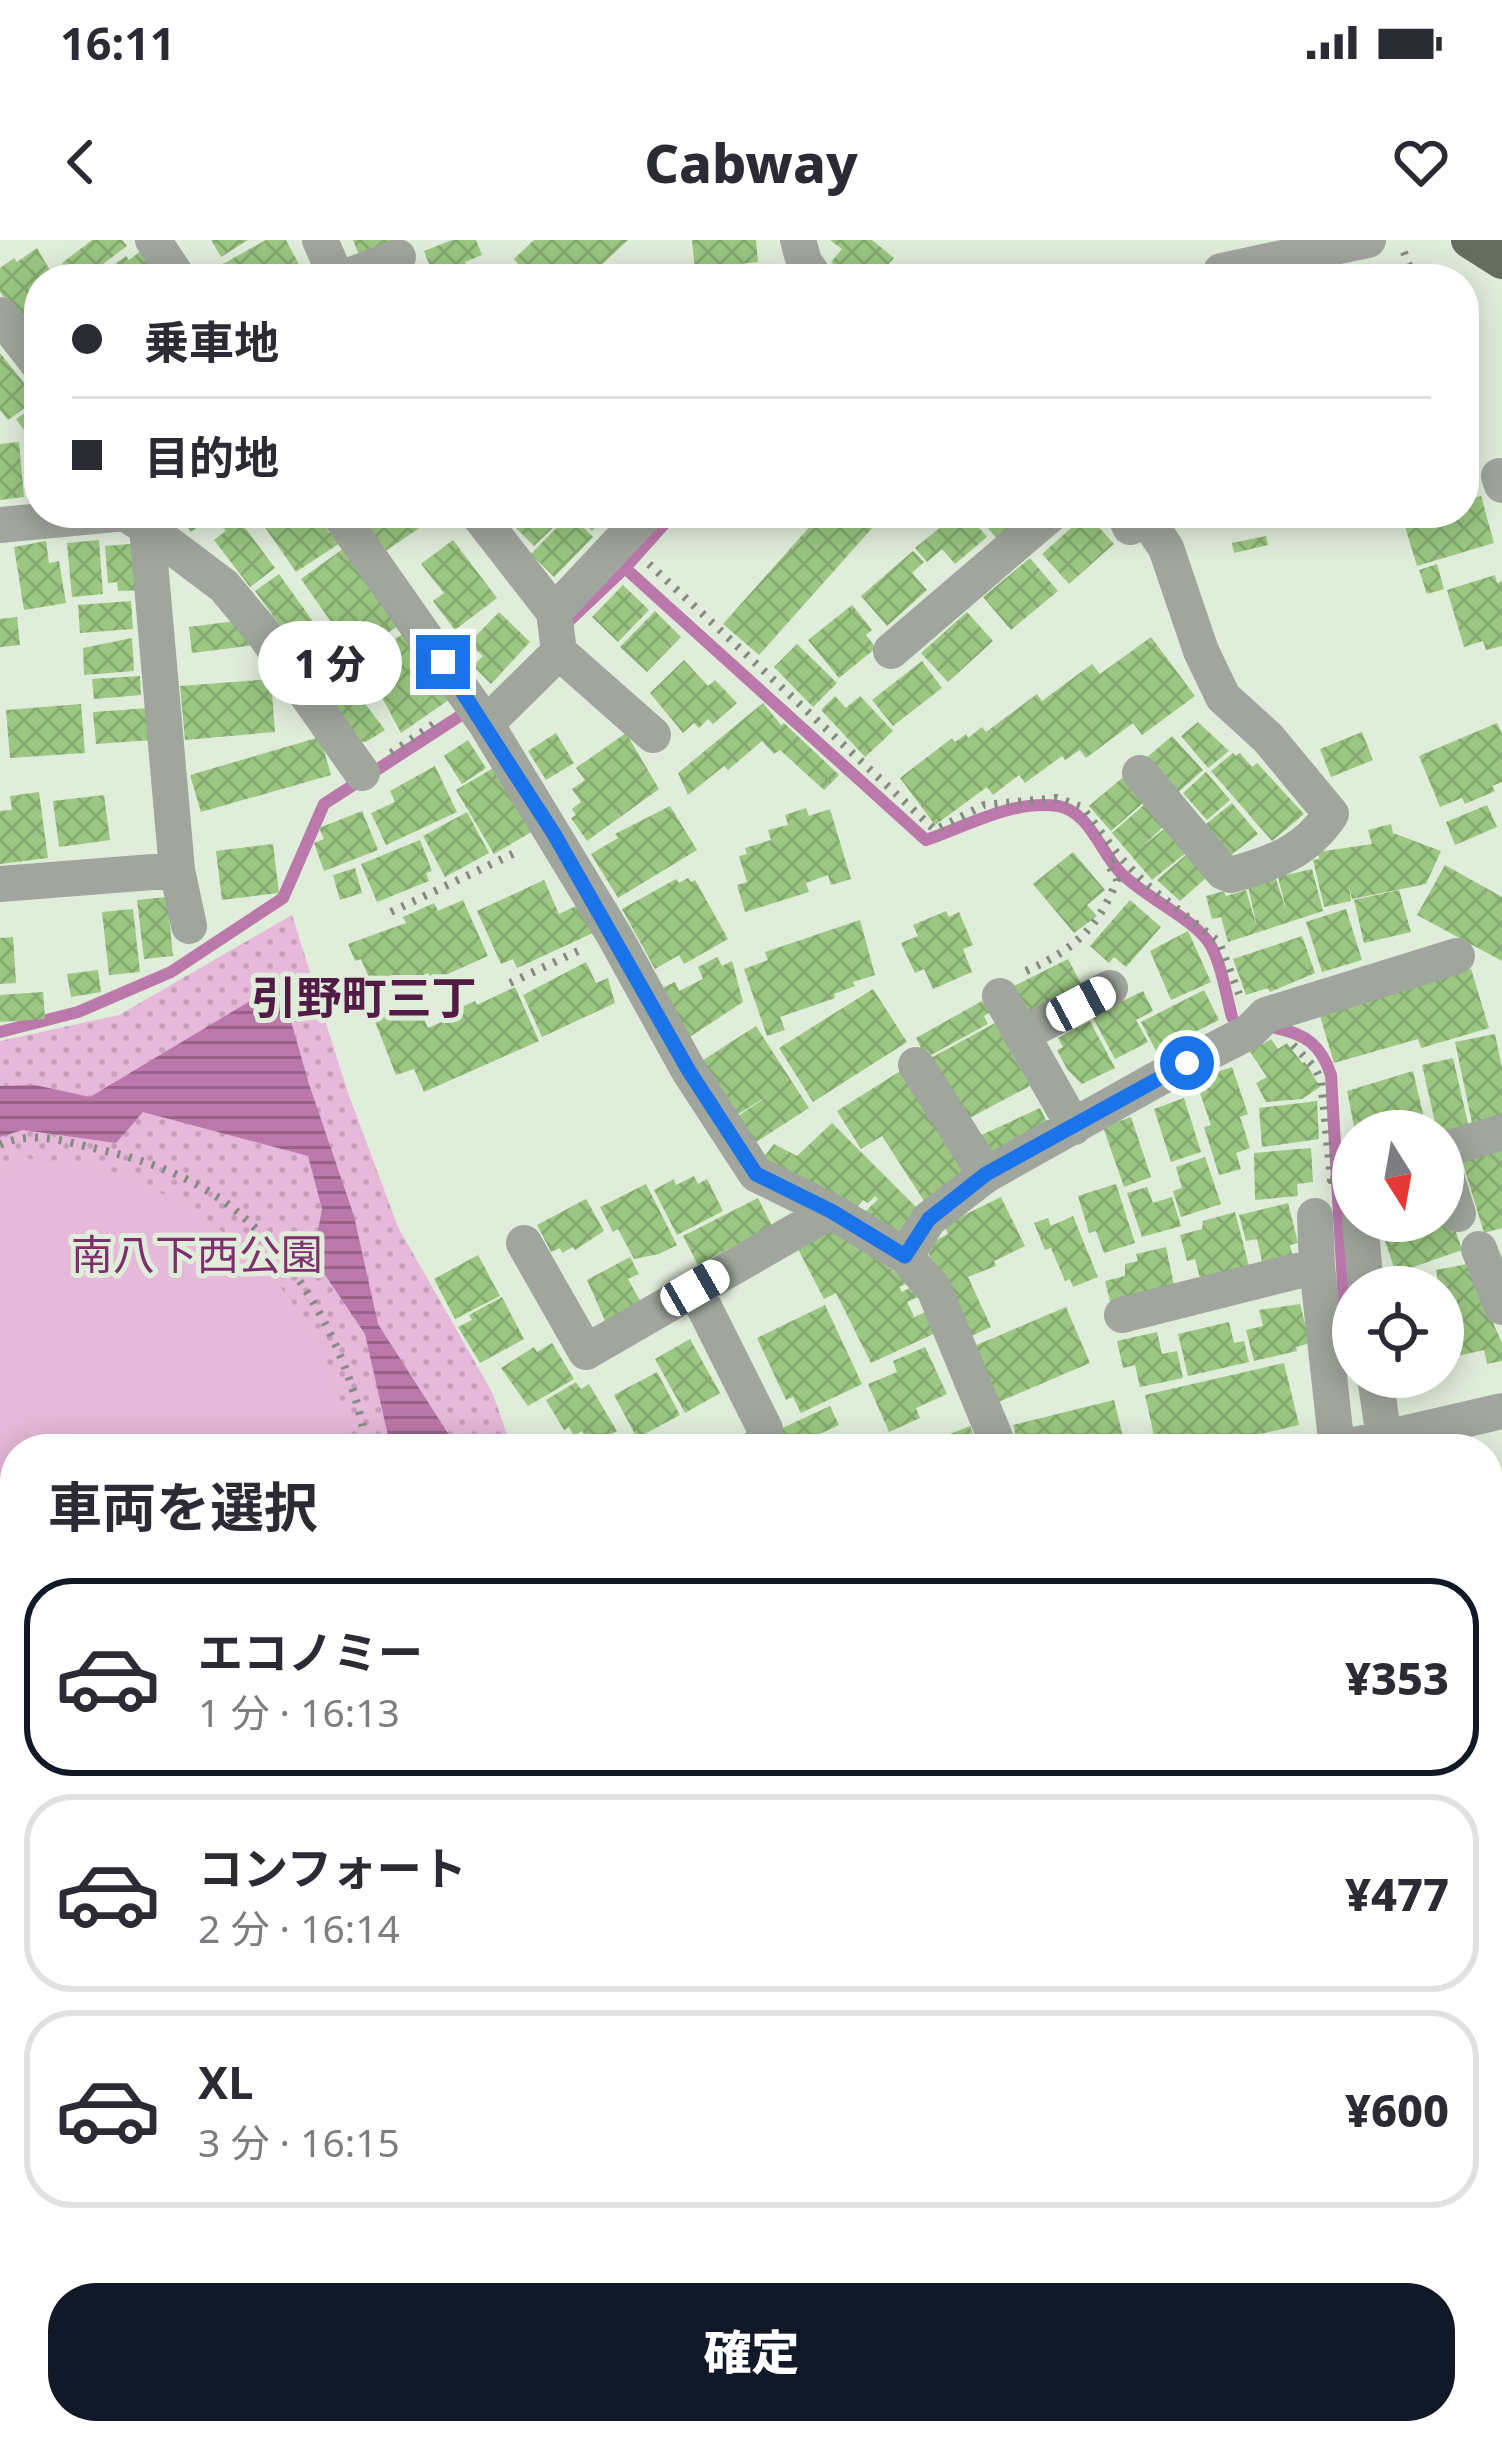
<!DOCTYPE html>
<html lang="ja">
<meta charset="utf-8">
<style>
:root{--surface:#fff;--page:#f2f2f3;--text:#2b2b33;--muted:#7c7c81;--line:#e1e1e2;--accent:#111827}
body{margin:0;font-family:"Noto Sans","Noto Sans JP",sans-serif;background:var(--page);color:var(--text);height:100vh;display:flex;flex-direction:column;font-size:45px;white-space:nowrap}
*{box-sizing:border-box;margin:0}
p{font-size:39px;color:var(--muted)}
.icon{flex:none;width:66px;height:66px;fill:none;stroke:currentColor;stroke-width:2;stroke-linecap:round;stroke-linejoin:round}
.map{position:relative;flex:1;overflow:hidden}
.details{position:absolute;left:0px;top:1194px;width:1503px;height:1011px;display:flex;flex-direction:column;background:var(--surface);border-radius:48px 48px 0 0;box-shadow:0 6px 30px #0003}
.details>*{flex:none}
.banner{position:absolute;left:24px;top:24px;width:1455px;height:264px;border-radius:48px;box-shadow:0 6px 30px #0003;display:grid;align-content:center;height:264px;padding:0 48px;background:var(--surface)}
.needle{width:78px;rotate:169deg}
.tools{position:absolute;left:1332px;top:870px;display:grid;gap:24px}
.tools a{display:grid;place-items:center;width:132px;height:132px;border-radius:50%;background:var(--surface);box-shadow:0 6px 30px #0003;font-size:60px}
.end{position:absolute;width:54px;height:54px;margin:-27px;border:15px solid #1a73e8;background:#fff;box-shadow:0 0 0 6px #fff}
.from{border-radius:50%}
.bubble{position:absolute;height:84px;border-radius:42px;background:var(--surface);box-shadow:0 6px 30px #0003;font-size:39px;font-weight:800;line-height:84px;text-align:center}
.car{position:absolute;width:36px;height:72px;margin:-36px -18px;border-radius:15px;box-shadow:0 0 9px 3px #0007;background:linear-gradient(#fff 24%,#345 0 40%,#fff 0 76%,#345 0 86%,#fff 0)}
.banner b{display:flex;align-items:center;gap:42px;height:114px;font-size:45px}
.banner b+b{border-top:3px solid var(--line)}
.banner i{width:30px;height:30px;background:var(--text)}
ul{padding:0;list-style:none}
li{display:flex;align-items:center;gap:36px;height:198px;margin:0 24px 18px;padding:0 24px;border:6px solid var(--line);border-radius:48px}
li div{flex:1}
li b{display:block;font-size:45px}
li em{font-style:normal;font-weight:800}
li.selected{border-color:var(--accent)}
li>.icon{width:108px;height:108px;stroke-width:1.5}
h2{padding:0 48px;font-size:54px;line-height:144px}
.cta{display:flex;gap:24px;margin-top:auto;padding:24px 48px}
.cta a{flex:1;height:138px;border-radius:48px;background:var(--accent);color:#fff;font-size:48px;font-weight:800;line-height:138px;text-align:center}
.status{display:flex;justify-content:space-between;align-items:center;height:84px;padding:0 60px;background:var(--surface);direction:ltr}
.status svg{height:33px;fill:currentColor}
header{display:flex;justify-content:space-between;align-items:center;height:156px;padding:0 48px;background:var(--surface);font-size:54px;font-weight:800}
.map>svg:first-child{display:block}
</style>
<div class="status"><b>16:11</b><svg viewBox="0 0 49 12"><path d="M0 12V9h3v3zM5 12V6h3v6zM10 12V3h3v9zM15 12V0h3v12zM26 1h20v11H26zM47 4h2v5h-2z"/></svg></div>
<header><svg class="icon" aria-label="back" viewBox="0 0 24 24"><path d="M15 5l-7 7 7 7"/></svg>Cabway<svg class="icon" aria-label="heart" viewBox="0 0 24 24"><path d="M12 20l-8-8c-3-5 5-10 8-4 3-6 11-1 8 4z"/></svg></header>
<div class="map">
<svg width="1502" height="2203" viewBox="0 0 1502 2203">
<defs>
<pattern id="industrial-furrows" width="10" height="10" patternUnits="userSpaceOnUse" patternTransform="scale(3)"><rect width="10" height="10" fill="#d4e4cb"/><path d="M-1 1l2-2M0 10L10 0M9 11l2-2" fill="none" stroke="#b6c3ae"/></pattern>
<pattern id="grass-dots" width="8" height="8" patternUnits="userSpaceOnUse" patternTransform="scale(3)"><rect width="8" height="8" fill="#e6b8d9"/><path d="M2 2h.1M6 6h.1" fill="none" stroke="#c59eba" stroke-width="1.8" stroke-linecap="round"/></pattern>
<pattern id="water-rules" width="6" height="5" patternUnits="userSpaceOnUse" patternTransform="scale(3)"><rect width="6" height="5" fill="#bb78aa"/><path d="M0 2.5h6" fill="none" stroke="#98628a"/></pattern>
<pattern id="building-cross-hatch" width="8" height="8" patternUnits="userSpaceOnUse" patternTransform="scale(3)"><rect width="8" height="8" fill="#9bc782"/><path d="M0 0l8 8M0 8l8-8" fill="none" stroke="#85ab70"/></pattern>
</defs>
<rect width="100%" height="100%" fill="#e1eddb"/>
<path fill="url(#industrial-furrows)" d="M1502 1318V1414H1488V1319Z"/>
<path fill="url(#grass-dots)" d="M292 675 348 853 398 987 493 1154 512 1209H15V1530L0 1534V801L119 775Z"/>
<path fill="#e6b8d9" d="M16 917C45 921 80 920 108 930 205 964 296 1037 333 1137 342 1159 345 1185 350 1209H15V1359L0 1357V942Z"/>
<path fill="url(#water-rules)" d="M280 743 309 844 354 976 378 1084 458 1209H391L365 1094 313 1017 322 969 308 916 143 872 116 903 23 890 0 897V846L35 845 90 857Z"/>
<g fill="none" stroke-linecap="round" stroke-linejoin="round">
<path stroke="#bb78aa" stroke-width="12" d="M625 328 674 273
M568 382 625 328 926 600C967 586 1014 559 1058 566 1088 571 1100 610 1119 631 1144 658 1195 678 1211 706 1222 726 1226 755 1232 777
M1276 788C1306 794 1321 805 1331 835L1347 1115
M0 792 78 772 171 732 283 658 324 564 466 472"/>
</g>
<path fill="url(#building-cross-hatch)" d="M92 0H122L127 6 83 39H74L62 23Z
M211 0H248L221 17Z
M266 0H286L303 32 290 39H217L212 30Z
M353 0H399L359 15Z
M452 0H476L482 15 465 22 468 29 453 35 454 39H429L424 29 430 26 424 11Z
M534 0H628L586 39H530L514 19Z
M692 0H756L758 22 695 29Z
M830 0H872L894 18 885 28 891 34 887 39H834L841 31 831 22 842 9Z
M37 8 55 39H39V106L0 52V28L14 18 17 22Z
M142 10 164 39H95L126 16 129 20Z
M0 113 37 159 8 180 0 170Z
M39 163V210L16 179Z
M19 202 24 257 0 260V204Z
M39 214V264L33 265 28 215Z
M1481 256 1494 303 1417 326 1401 273H1464V261Z
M168 273H217L191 292 178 275 173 279Z
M226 273H234L275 328 250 347 214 300 226 291 217 280Z
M255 273H316L329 293 335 289 343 301 296 332Z
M357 273H435L437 276 384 312Z
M511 273H568L534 306 506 278Z
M574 273H610L592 291Z
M822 273H860L874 286 759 415 723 384Z
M958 273H966L987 297 955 324 942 309 927 322 915 308Z
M975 273H1030L998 300Z
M570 274 593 297 554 337 531 314Z
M1087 274 1114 304 1069 344 1042 314Z
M1266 296 1268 305 1234 313 1232 303Z
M99 300 103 354 72 357 67 303Z
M453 300 497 358 455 390 433 361 444 353 421 324Z
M46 301 49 323 59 321 66 363 24 370 14 307Z
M142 303 145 350 118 351 117 342 108 343 105 306Z
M347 306 402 383 355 416 301 339Z
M913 311 924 322 912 333 927 350 887 386 861 356Z
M1030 318 1058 351 1011 390 983 357Z
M1437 324 1444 349 1427 354 1419 330Z
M279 334 332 408 309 425 255 351Z
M1495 335 1497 343 1502 341V406L1486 410 1483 401 1464 407 1447 350Z
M623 345 649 370 618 402 592 377Z
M131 361 133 389 80 393 78 365Z
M852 365 872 390 866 395 876 408 839 438 808 400Z
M655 371 681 397 647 432 620 407Z
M499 372 530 402 491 444 473 426 483 416 469 403Z
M967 372 993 401 948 442 921 413Z
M17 377 20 405 0 407V379Z
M243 380 257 405 192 413 189 387Z
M407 391 453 457 401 493 378 450 383 447 364 420Z
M1151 397 1195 456 1142 495 1133 483 1086 518 1080 510 1065 520 1062 516 1025 543 1019 535 993 555 987 547 935 585 900 538 952 498 955 502 966 494 968 498 982 487 986 492 1037 454 1042 461 1092 424 1100 434Z
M132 398 134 431 84 435 83 408Z
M797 404 837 443 813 467 774 427Z
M336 413 366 453 360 457 385 490 366 502 360 501 328 457 332 454 314 430Z
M684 420 708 446 715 440 737 463 713 484 708 479 699 488 694 483 683 493 650 453Z
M922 421 942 448 893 486 872 460Z
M140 436 141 455 94 459 92 439Z
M271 439 275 492 185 500 180 446Z
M835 456 846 468 860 456 893 491 865 517 821 470Z
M763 463 781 485 784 483 839 535 824 550 780 510 774 514 762 501 728 530 724 526 688 555 678 533Z
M81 464 85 513 10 518 6 470Z
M149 468 152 500 96 504 93 472Z
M1198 482 1229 511 1208 528 1181 496Z
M1497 483 1502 494V542L1492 546 1495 551 1465 564 1462 558 1440 567 1419 516Z
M1362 492 1373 520 1331 537 1320 509Z
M556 493 574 523 546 540 528 511Z
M626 493 659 549 587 601 571 578 576 575 572 569 581 562 572 549 585 540 576 528Z
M1172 496 1203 530 1176 554 1145 519Z
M320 497 331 535 201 572 190 535Z
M468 500 486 528 462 544 444 516Z
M1233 513 1236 516 1240 513 1252 527 1257 523 1304 574 1272 601 1211 531Z
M435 526 457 572 386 605 371 573 395 562 390 551Z
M495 527 533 591 494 614 456 550Z
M1206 532 1230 560 1207 580 1183 553Z
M1122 538 1144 562 1111 591 1089 566Z
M39 552 48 618 0 624V571L12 570 10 556Z
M104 555 110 600 59 607 53 561Z
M1232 563 1258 594 1231 615 1206 584Z
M1145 564 1164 586 1143 606 1164 589 1187 612 1152 640 1112 593Z
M1487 565 1497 587 1455 605 1446 582Z
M670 566 697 610 618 658 591 614 618 598 615 594Z
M806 568 809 576 830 569 851 639 831 645 828 635 806 643 809 652 745 672 737 645 747 642 739 616 747 614 745 608 771 600 768 590 788 585 785 575Z
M362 571 378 610 324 631 314 603 324 599 319 588Z
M467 572 489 613 445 637 423 596Z
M1391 584 1393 593 1441 611 1426 644 1352 659 1349 646 1351 661 1324 667 1313 620 1319 619 1318 612 1372 604 1368 590Z
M420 600 432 631 426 633 429 641 377 662 361 624Z
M273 604 279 653 222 660 216 611Z
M1073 612 1105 650 1087 665 1097 676 1074 693 1033 644Z
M1187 614 1207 637 1180 661 1157 640Z
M1445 625 1502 657V721L1417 675Z
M355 628 362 653 340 660 333 635Z
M1312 629 1323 671 1228 702 1221 677 1212 679 1206 656 1224 651 1226 656 1246 650 1257 687 1248 646 1276 639 1287 673 1278 637Z
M688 638 691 642 695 640 728 699 684 724 679 715 655 729 622 669 676 639 679 643Z
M544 640 559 674 580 664 593 693 517 728 513 719 501 724 477 671Z
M1399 650 1411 692 1364 703 1354 660Z
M167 657 173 716 144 719 137 660Z
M463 660 488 716 432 741 428 733 376 755 361 719 355 721 348 704 406 683 403 677 434 663 438 671Z
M1130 660 1161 687 1126 727 1114 717 1109 723 1090 706Z
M133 669 140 732 109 735 102 672Z
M1346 669 1362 720 1322 732 1306 682Z
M946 671 949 677 959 672 973 705 963 709 972 732 933 749 924 729 915 733 901 703 918 696 913 685Z
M860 680 875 735 853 742 855 746 834 754 835 758 780 777 785 790 767 796 744 729 768 720 765 712Z
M1188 691 1211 742 1171 760 1150 711Z
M1302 696 1315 733 1270 752 1268 748 1246 755 1233 719Z
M13 697 16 743 0 744V698Z
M717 717 722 726 732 721 743 762 685 800 660 749 675 742 679 751 703 739 698 727Z
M1068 719 1084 749 1028 778 1012 747Z
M586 722 596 743 608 738 615 763 542 797 523 755Z
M1471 729 1489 788 1421 808 1418 799 1334 823 1318 769Z
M98 730 101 752 71 757 67 734Z
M515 747 539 801 424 852 414 829 396 835 372 774 415 758 428 788 457 775 455 770 475 761 477 765Z
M873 749 907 802 813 862 779 808Z
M1204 750 1219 780 1156 811 1141 782Z
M1143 751 1153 771 1136 780 1148 802 1115 819 1092 776Z
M43 752 45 779 0 782V755Z
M982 761 989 773 984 776 988 784 931 815 927 810 923 812 916 798Z
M1090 781 1115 828 1082 844 1067 829 1057 810 1063 807 1058 798Z
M995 783 1030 846 964 881 929 819Z
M756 786 809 868 753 904 735 878 774 852 735 876 700 822Z
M1495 794 1502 828V878L1472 883 1455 802Z
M1271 799 1278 809 1287 803 1302 823 1305 822 1320 847 1302 859 1266 862 1256 843 1267 837 1250 812Z
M1453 818 1469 888 1443 894 1437 891 1422 825Z
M1232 827 1248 874 1240 877 1250 908 1236 913 1241 929 1219 935 1204 887 1211 885 1195 839Z
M902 830 965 934 926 964 882 896 861 909 837 871Z
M1413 831 1427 891H1355L1347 851Z
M1184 858 1201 912 1171 922 1154 869Z
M1317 861 1319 899 1262 907 1259 868Z
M1040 868 1050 888 989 920 977 897Z
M1131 877 1151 937 1124 947 1103 887Z
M832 883 922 973 893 1002 864 973 878 959 875 956 868 963 863 960 856 968 763 918 774 904 797 916Z
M1502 905V988L1484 993 1461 917Z
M1311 908 1313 942 1297 944 1298 956 1255 960 1254 913Z
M1205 917 1221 964 1181 977 1173 951 1182 948 1176 927Z
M694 936 698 944 707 939 723 971 677 995 654 950 674 939 676 945Z
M646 944 677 1005 659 1014 634 1019 618 989 613 992 600 967Z
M1116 944 1135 1003 1104 1013 1096 991 1089 993 1078 956Z
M1147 947 1153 963 1172 957 1181 986 1142 997 1127 953Z
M1444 956 1462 1010 1396 1033 1378 981H1443Z
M1001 957 1025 1006 994 1021 996 1026 968 1037 991 1087 969 1097 925 1006 948 994 944 985Z
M758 958 772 986 698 1025 683 996Z
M586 959 604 991 575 1010 573 1007 562 1013 560 1008 551 1012 537 985Z
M1288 963 1298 1003 1290 1005 1293 1018 1263 1026 1257 999 1246 1001 1239 975Z
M1235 972 1250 1030 1201 1042 1195 1019 1187 1021 1180 995 1202 989 1203 981Z
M1073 976 1098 1037 1073 1047 1070 1039 1065 1041 1051 1008 1045 1010 1034 983 1048 978 1051 986Z
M840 987 908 1043 899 1047 902 1052 917 1044 922 1055 907 1062 914 1076 911 1079 931 1069 942 1090 871 1123 836 1053 824 1059 798 1009Z
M1166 1007 1175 1050 1110 1061 1105 1041 1125 1036V1024L1138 1021 1136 1014Z
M478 1015 500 1056 455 1079 434 1039Z
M630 1017 639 1034 628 1039 642 1064 606 1083 587 1040Z
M1467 1024 1502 1103V1121L1487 1124 1484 1110 1453 1117 1443 1047H1439L1436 1030Z
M502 1057 524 1099 480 1123 458 1087 472 1080 469 1075Z
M1300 1064 1310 1103 1296 1107 1297 1111 1254 1121 1246 1090 1263 1086 1259 1070Z
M825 1065 862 1144 801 1173 793 1157 786 1160 757 1098Z
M1066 1067 1090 1123 996 1163 972 1107Z
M1229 1082 1234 1103 1244 1101 1249 1122 1188 1136 1178 1094Z
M1157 1092 1162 1114 1177 1111 1183 1138 1140 1147 1135 1125 1123 1128 1117 1101Z
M690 1099 720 1153 685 1173 655 1119Z
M552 1103 574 1139 528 1166 501 1128 534 1107 537 1112Z
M925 1107 947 1154 916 1168 920 1178 889 1192 868 1144 897 1132 893 1121Z
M1284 1123 1299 1185 1196 1209H1157L1145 1155Z
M657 1132 680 1175 637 1198 614 1155Z
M576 1142 581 1149 589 1144 617 1191 592 1206 582 1191 574 1196 569 1187 564 1190 546 1160Z
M1114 1160 1126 1209H1019L1013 1185Z
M830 1166 839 1185 787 1209 778 1190Z
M970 1186 979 1209H913Z
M868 1197 870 1202 879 1198 884 1209H838Z
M1491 1245 1499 1311 1488 1312V1246Z
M1498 1319 1501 1351 1488 1352V1320Z
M1488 1419H1501L1499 1462 1488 1461Z
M1488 1465 1498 1466 1495 1523 1488 1522Z
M15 1619V1667L5 1642 0 1644V1624Z
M1494 1678 1502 1703V1751L1488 1755V1680Z
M15 1767V1807L0 1811V1771Z
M1488 1781 1502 1814V1926L1488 1932Z
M15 1812V1848L0 1852V1816Z
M15 1874V1953L10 1954 0 1913V1878Z
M1502 1954V2035L1488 2044V1963Z
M15 2008V2068L0 2073V2013Z
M1502 2059V2107L1488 2115V2066Z
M15 2102V2161L0 2166V2107Z
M1502 2189V2203H1467L1461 2190H1484L1487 2197Z
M54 2190H75L79 2203H18Z
M88 2190H188L192 2203H92Z
M352 2190H361L364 2203H308Z
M415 2190H468L470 2203H406L416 2199Z
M499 2190H547L548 2191 503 2203Z
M778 2190H823L831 2203H757Z
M832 2190H868L849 2203H840Z
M1081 2190H1150L1125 2203H1088Z
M1259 2190H1278L1286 2203H1236Z"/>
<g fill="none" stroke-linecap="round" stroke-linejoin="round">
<path stroke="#848c80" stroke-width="8" stroke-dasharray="3 9" stroke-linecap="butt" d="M1404 12 1414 39
M1464 197 1470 214
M649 324 935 590 984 565 1057 558 1082 567 1119 616 1147 645 1219 702 1239 754
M391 513 438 481
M391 672 521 610
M1026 731C1073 710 1098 689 1117 640L1108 624 1119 616
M510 743 580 710
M1293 805 1315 828 1321 840 1331 940 1353 935
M0 905C31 890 64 901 97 909 137 918 173 930 208 951 293 1003 352 1112 367 1209
M0 1470 15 1528"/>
<path stroke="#a0a59d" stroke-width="36" d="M153 0 179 39
M320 0 337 39
M798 0 804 22 816 39
M1221 31 1368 0
M341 39 398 17
M0 75 39 125
M1499 236 1502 245
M338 273 486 484 614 695 689 831 756 934 831 971 905 1016 934 1049 1000 1209
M477 273 554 372 647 273
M1124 273 1130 287 1147 280 1166 308 1201 411 1223 457 1268 498 1331 574C1306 612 1273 623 1231 635L1223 632 1140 533
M0 285 125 273 147 288 224 346 264 394 362 533
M147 288 177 630 189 686
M891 411 1052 273
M559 412 653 495
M486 484 559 412 554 372
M0 644 177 630
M1000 756 1074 887
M1021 795 1110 748
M916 825 986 935
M1443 910 1502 892
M1443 926 1458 974
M1315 976 1317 1026 1337 1209
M1360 981 1366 1047
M524 1003 586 1112 695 1049 765 1189 760 1209
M1479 1009 1502 1067
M905 1016 929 979 986 935 1157 839 1249 792 1266 775 1457 716
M695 1049 831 971
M1122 1075 1317 1026
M1375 1137 1384 1198
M1337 1209 1502 1171
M0 1574 15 1570
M1488 1662 1502 1661
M0 1698 15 1709
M1488 1763 1502 1760
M0 1981 15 1977
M237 2190 241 2203
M383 2190 386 2203
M705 2190 714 2203
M940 2190 949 2203
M1056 2190 1062 2203
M1379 2190 1387 2203
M617 2203 667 2190
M1316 2203 1337 2190"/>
<path stroke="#646d5f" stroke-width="36" d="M1469 0 1502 21"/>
</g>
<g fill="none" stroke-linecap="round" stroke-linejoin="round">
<path stroke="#1a73e8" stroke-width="15" d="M443 422 554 594 689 831 756 934 831 971 905 1016 929 979 986 934 1187 823"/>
</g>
<g text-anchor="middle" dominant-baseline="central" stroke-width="10" stroke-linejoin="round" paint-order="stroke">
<g font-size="42" fill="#7f2f6e" stroke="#e1eddb">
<text x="197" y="1013">南八下西公園</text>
</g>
<g font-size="45" font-weight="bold" fill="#511b46" stroke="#e1eddb">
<text x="364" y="756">引野町三丁</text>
</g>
</g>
</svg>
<div class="tools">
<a><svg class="needle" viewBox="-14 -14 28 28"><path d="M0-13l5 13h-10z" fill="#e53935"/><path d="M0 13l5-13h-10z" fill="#7c7c81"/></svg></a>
<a><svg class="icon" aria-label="locate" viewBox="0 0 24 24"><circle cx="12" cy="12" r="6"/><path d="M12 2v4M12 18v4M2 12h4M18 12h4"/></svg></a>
</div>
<i class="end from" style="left:1187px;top:823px"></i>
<i class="end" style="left:443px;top:422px"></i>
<div class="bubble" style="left:258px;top:381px;width:144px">1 分</div>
<i class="car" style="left:1081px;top:764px;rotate:62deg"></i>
<i class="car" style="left:695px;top:1048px;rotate:60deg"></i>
<div class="banner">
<b><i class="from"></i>乗車地</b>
<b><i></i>目的地</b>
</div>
<section class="details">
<h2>車両を選択</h2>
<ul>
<li class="selected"><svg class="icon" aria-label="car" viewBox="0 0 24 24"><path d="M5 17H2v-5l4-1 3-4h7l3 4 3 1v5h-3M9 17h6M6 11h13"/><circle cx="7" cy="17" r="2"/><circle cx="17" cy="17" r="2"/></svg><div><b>エコノミー</b><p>1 分 · 16:13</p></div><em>¥353</em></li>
<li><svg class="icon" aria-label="car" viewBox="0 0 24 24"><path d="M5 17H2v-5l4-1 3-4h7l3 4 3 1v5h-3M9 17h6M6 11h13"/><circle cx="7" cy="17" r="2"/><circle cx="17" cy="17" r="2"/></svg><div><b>コンフォート</b><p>2 分 · 16:14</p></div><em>¥477</em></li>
<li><svg class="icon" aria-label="car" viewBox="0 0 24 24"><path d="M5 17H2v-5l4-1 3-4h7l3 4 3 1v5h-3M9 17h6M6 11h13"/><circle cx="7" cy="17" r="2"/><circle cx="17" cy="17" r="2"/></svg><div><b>XL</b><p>3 分 · 16:15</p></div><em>¥600</em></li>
</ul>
<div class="cta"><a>確定</a></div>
</section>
</div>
